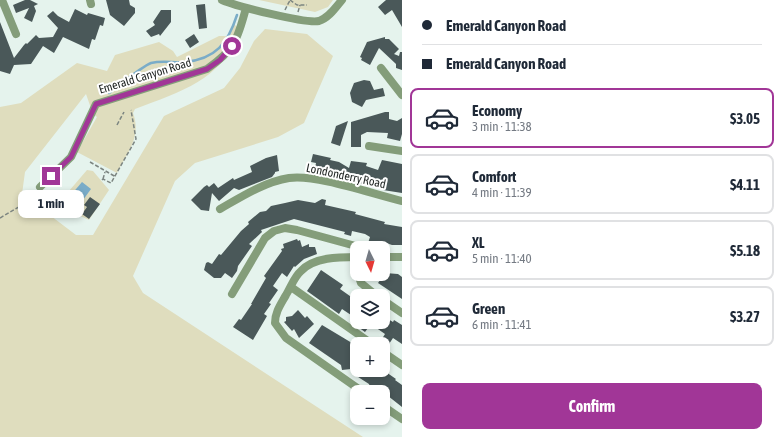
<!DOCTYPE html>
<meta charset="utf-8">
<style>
:root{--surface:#fff;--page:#f2f2f3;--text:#1f2937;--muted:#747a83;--line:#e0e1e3;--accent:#a13697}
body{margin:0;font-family:"Asap Condensed",sans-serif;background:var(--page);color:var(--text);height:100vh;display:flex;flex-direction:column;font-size:15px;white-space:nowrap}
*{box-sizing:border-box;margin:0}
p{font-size:13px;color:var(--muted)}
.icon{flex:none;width:22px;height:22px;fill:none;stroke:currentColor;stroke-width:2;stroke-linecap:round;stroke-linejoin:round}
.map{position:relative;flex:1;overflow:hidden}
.sheet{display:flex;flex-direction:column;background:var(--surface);width:380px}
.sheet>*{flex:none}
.guide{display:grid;align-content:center;height:88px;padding:0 20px;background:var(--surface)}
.needle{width:26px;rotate:175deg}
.tools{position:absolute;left:350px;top:241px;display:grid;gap:8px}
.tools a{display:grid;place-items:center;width:40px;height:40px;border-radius:8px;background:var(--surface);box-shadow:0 2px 6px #0003;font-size:20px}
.end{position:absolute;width:18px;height:18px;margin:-9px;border:5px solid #a13697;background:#fff;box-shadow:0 0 0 2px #fff}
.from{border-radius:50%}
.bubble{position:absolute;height:28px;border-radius:8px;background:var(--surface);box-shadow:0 2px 6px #0003;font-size:13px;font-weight:700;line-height:28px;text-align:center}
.guide b{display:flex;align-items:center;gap:14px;height:38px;font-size:15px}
.guide b+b{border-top:1px solid var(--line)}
.guide i{width:10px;height:10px;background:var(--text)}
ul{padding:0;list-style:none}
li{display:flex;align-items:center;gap:12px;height:60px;margin:0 8px 6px;padding:0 12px;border:2px solid var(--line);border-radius:8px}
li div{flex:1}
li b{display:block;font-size:15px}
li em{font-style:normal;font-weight:700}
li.active{border-color:var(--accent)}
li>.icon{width:36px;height:36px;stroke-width:1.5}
.action{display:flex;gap:8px;margin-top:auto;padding:8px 20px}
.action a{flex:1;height:46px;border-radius:8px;background:var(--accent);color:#fff;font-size:16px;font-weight:700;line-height:46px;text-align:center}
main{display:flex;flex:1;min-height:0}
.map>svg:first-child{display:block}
</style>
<main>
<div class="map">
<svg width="402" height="437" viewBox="0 0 402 437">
<rect width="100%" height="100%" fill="#e5f3ed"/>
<path fill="#dfddbe" d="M259 0H333L328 7 315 12Z
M234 24 241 31C220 81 182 91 135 109L133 113C142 137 127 153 117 173L77 152 97 117 93 114 86 94 25 172 22 194 76 235H93L164 116 224 88 240 68 254 41 265 29 307 34 333 56 304 123 278 137 195 163 175 181 133 276 143 293 363 437H0V107L21 103 77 63 107 71 115 55 159 42 173 51 177 57 219 36H228Z
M87 170 93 171 109 190 89 220 59 206 63 198Z"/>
<path fill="#7aacc8" d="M82 182 91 189 75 211 65 202Z"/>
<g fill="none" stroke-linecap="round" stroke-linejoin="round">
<path stroke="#7aacc8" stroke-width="2.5" d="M109 93C120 85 141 67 151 63 163 60 173 63 185 62 216 59 228 43 237 15"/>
</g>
<path fill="#4a5859" d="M25 0H30L38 4 34 6 36 11 32 22 24 18 29 8 16 13 13 5Z
M106 0H129L130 5 135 8V13L124 26 110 15Z
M386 0H402V27L392 10 385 15 378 7Z
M205 4 207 28 199 29 196 5Z
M75 9 87 15 88 13 105 18 103 26 100 25 95 40 92 39 89 49 63 37 54 53 43 46 31 64 14 65 10 74 0 71V22L14 58 24 45 26 43 27 44 36 35 39 38 53 37 58 28 47 16 53 11 58 16 69 22Z
M161 10H171V22L160 36 159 34 151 37 146 31 155 25 153 22Z
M194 34 199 42 190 48 185 40Z
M385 37V39H389L399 49 394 54 399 56 400 52H402V70L396 68V64L379 48 370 65 361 60 362 58 360 57 367 42Z
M364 80 370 81 374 90 383 88 385 96 366 100 362 107 352 102 350 93 354 83Z
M385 112H389V119L397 121 402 118V134L400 141 387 138 388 133 367 132 361 135V147H351V122Z
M348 121 340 146 331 143 336 126Z
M313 154 331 158 330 160 339 162 349 168 351 161 367 163 366 166 378 170 382 160 402 164V193L383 190 385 183 373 180 371 186 314 173 316 163 311 162Z
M277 155 279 171 275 172V173L272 177 239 190 234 188 219 201 212 193 209 211 201 210 191 200 204 187 207 185 209 187 214 183 218 188 233 178 234 180 252 172 250 166 266 158Z
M90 197 100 204 89 219 82 214 87 207 84 205Z
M322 199 326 200 325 205 356 212 355 214 385 222 384 224 402 227V245H392L380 241 379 245 368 243 370 237 365 234 352 231 351 236 344 234 345 232 294 219 261 230 262 232 249 244 252 246 238 266 237 271 232 278 225 273 221 278H214L204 270 206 263 208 262 212 264 219 254 221 255 241 231 249 224 248 222 260 212 266 211 271 206 285 203 298 200 315 203Z
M297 239 298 241 300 240 302 247 309 244V247H315L317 254 304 259 295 267 294 266 287 277 282 273 273 286 278 290 269 303 271 304 264 314 267 316 253 340 233 327 239 319 241 320 252 304H251L266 278 264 276 282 251 281 249 284 248 283 244Z
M321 270 343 285 340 289 357 301V319L342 309 339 314 307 291Z
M385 273 398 274 402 277V299L378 283Z
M298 310 305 318 307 316 314 324 299 338 294 329 292 331 284 322 286 321V317L292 316Z
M383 316 393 322 394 320 402 325V344L393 338 387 347 380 342 385 334 375 327 368 328 365 332 351 322H383Z
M322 325 357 346V361L351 369 342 370 341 365 309 343Z
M358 370H383L396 379 395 380 402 385V407L383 392 373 386 370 387 369 384 355 375Z"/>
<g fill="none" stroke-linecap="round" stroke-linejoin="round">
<path stroke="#7c8581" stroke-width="1.5" stroke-dasharray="4 2" stroke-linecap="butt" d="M290 0 297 5H307
M285 10 289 2 291 1
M298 12 300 5
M117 125 124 112
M90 162 116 177
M103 179 105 172
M102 180 103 179 111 183 136 139 131 110
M47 192 59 202
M0 218 29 201 35 193"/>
<path stroke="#849d7a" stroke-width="8" d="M2 0 16 34
M90 0 91 4
M222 0C236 6 306 24 319 21 329 18 336 7 342 0
M381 68 402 95
M369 146 402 151
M40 187 71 157 96 104 207 69C235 50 238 38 246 8
M220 209C241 197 264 182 289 178 317 174 372 194 402 201
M357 257C339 257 314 257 301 271 294 277 291 287 286 295 281 304 275 312 275 323L286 338 363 392
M383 257H402
M358 274 361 283 377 296
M291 287 372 344
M232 294 265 238 274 231 285 228 297 230 363 248
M383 300 402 313
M383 352 402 365
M383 406 402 419"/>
</g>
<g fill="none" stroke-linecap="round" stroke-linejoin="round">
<path stroke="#a13697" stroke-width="5" d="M51 176 71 157 96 104 207 69 220 60 232 46"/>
</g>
<g text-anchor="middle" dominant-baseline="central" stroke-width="4" stroke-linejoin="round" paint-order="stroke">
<g font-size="12" fill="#1d2220" stroke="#fff">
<text transform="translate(145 76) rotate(-17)">Emerald Canyon Road</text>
<text transform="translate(346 176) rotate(12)">Londonderry Road</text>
</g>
</g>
</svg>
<div class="tools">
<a><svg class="needle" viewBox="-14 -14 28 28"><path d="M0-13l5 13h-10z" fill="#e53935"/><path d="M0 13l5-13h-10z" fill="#747a83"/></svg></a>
<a><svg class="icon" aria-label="layers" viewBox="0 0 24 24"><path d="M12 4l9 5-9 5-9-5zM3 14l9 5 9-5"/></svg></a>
<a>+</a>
<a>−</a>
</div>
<i class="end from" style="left:232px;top:46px"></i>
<i class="end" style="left:51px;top:176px"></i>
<div class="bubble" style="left:18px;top:190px;width:66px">1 min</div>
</div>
<section class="sheet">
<div class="guide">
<b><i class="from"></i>Emerald Canyon Road</b>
<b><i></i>Emerald Canyon Road</b>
</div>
<ul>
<li class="active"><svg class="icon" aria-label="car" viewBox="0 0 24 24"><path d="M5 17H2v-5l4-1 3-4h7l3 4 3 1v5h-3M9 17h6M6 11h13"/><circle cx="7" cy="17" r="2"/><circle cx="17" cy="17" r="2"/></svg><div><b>Economy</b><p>3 min · 11:38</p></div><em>$3.05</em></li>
<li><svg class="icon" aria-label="car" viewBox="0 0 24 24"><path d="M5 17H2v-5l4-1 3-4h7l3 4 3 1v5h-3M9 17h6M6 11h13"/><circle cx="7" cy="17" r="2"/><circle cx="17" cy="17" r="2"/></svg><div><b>Comfort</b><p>4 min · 11:39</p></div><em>$4.11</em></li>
<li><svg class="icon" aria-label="car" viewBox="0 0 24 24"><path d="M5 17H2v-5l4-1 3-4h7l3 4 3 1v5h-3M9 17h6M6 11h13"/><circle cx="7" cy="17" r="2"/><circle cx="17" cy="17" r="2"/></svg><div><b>XL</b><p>5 min · 11:40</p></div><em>$5.18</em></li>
<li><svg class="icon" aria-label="car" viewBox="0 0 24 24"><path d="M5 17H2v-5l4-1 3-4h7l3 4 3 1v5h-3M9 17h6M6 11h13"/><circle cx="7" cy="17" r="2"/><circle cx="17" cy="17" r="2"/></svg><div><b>Green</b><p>6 min · 11:41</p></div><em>$3.27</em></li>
</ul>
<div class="action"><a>Confirm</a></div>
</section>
</main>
